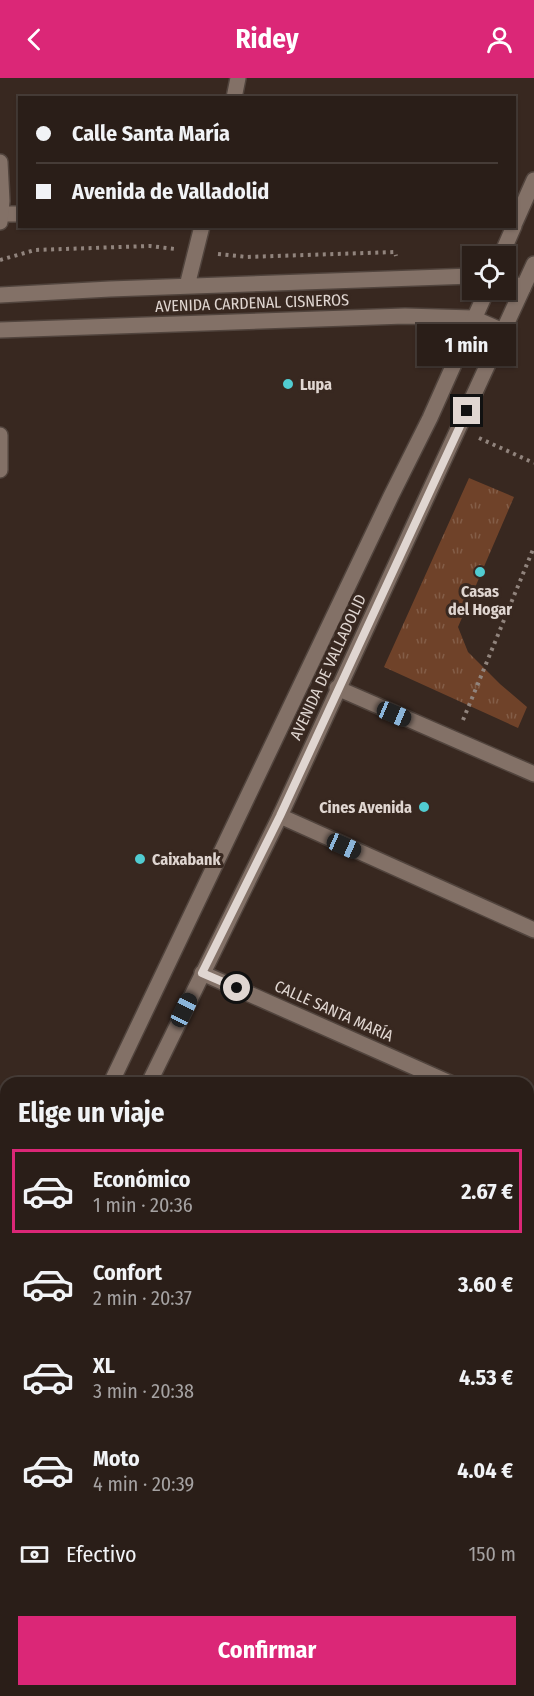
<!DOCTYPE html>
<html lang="es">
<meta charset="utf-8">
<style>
:root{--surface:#2a1e18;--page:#362b25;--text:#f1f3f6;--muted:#a5a2a2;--line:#463c37;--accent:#db2777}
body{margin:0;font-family:"Fira Sans Condensed",sans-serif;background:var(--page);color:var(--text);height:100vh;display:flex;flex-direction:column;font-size:22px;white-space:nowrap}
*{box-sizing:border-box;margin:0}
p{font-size:20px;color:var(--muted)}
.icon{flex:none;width:33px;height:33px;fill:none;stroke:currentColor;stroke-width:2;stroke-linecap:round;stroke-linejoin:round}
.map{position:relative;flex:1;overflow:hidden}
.side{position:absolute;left:0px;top:999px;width:534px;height:620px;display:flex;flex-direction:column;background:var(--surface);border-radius:18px 18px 0 0;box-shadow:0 2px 4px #0004,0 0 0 2px var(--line)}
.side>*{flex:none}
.hud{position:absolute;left:18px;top:18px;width:498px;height:132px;border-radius:0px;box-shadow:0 2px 4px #0004,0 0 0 2px var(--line);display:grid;align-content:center;height:132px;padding:0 18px;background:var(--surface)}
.fabs{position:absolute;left:462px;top:168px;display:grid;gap:12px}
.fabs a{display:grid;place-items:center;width:54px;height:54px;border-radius:0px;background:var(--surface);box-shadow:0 2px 4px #0004,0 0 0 2px var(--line);font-size:30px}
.end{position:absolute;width:27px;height:27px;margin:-14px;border:8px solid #e0d6d1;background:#111;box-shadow:0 0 0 3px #111}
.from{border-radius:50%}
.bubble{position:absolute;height:42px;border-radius:0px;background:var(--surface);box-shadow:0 2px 4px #0004,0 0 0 2px var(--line);font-size:20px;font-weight:700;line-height:42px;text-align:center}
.car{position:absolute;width:18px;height:36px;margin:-18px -9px;border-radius:8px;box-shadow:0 0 4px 2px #0007;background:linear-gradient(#222 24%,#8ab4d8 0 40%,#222 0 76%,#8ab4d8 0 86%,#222 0)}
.hud b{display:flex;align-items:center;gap:21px;height:57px;font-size:22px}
.hud b+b{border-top:2px solid var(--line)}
.hud i{width:15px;height:15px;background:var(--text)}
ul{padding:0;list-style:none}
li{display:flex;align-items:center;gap:18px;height:84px;margin:0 12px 9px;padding:0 6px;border:3px solid transparent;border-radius:0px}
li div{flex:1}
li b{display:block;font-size:22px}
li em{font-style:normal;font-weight:700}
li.active{border-color:var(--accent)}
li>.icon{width:54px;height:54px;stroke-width:1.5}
h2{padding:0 18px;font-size:27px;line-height:72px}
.pay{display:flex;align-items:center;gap:15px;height:66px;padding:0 18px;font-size:22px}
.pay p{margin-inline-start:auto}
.cta{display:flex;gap:12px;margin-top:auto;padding:12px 18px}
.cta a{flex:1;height:69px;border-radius:0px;background:var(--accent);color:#fff;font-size:24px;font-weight:700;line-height:69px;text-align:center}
header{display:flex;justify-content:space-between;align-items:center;height:78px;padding:0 18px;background:var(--accent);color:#fff;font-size:27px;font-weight:700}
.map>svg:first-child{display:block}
</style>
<header><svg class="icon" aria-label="back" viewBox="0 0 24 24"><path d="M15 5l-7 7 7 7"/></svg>Ridey<svg class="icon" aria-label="person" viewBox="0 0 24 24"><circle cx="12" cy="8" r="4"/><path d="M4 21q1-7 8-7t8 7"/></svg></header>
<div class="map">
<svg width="534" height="1618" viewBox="0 0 534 1618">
<defs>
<pattern id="grass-tufts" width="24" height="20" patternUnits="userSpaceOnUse" patternTransform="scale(1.5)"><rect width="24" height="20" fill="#6f4229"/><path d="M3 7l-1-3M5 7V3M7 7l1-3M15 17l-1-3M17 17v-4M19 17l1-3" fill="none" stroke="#835d47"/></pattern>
</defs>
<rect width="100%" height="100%" fill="#382820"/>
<path fill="#463025" d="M6 1383V1612L246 1613 240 1618H0V1394Z"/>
<path fill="url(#grass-tufts)" d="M469 400 514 419 458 549 468 574 500 606 527 629 518 650 384 589Z
M528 1061 534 1063V1134L528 1131Z"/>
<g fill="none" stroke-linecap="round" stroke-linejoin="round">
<g stroke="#51443d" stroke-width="18">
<path id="service" d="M1 136H20
M528 1541 534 1537
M411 1618 418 1612"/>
</g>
<g stroke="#51443d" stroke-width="18">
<path id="minor" d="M234 20 238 0
M0 84 2 123 0 144
M506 202 523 210
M187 208 202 148
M0 217 110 211 472 198
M0 252 405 238 473 240 503 253
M0 357V392
M337 610 534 696
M280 738 534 852
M202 895 450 1005
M528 1040 534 1042
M528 1221 534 1224
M0 1318 6 1307"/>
</g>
<g stroke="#51443d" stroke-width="18">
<path id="tertiary" d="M528 1414 534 1416
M528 1427 534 1436
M528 1579 534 1571
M482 1618 490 1612
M528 1618 534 1615"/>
</g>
<g stroke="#51443d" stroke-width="18">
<path id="secondary" d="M514 147 534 102
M501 178 514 148
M111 1005 391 418 430 340 487 212
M149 1005 280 738 534 186
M0 1103 6 1098
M0 1237 5 1225"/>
</g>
<path stroke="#91847d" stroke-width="4" stroke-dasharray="3 4.5" stroke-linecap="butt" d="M218 176 247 179 395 174 396 178
M0 182 35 172 150 168 175 171
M479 360 534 385
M463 642 534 469"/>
<use href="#service" stroke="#837167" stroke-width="15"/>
<use href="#minor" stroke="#837167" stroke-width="15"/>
<use href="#tertiary" stroke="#837167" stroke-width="15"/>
<use href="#secondary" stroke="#837167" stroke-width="15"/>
</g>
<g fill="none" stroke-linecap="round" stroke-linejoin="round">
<path stroke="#e0d6d1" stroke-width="8" d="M237 910 202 895 280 738 467 333"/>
</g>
<g fill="#51ccd1" stroke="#382820" stroke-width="2">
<circle cx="288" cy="306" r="6"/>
<circle cx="480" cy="494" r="6"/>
<circle cx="424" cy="729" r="6"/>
<circle cx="140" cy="781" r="6"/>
</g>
<g text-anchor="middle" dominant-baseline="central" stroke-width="6" stroke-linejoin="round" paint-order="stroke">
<g font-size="16" fill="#e0d6d1" stroke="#382820">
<text transform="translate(252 225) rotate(-2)">AVENIDA CARDENAL CISNEROS</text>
<text transform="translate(328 589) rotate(-65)">AVENIDA DE VALLADOLID</text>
<text transform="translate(334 933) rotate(24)">CALLE SANTA MARÍA</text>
</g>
<g font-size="16" font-weight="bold" fill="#e0d6d1" stroke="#382820" text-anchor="start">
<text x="300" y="306">Lupa</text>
<text x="480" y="513" text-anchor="middle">Casas<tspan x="480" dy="18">del Hogar</tspan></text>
<text x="412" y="729" text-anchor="end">Cines Avenida</text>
<text x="152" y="781">Caixabank</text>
</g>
</g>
</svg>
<div class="fabs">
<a><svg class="icon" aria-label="locate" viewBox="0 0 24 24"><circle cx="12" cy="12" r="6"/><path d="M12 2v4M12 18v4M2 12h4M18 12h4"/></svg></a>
</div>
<i class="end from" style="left:237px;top:910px"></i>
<i class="end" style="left:467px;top:333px"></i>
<div class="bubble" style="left:417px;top:246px;width:99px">1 min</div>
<i class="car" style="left:394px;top:636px;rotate:113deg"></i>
<i class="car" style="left:344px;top:768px;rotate:114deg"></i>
<i class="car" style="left:184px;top:932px;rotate:26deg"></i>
<div class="hud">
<b><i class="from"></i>Calle Santa María</b>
<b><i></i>Avenida de Valladolid</b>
</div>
<section class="side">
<h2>Elige un viaje</h2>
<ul>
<li class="active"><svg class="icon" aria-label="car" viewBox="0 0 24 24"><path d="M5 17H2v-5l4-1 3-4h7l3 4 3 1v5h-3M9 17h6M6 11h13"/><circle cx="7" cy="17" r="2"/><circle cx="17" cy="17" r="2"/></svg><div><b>Económico</b><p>1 min · 20:36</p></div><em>2.67 €</em></li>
<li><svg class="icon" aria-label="car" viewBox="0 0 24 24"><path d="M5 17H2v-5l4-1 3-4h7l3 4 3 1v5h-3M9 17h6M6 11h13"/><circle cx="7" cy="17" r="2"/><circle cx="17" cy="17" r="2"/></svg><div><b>Confort</b><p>2 min · 20:37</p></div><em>3.60 €</em></li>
<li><svg class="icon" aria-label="car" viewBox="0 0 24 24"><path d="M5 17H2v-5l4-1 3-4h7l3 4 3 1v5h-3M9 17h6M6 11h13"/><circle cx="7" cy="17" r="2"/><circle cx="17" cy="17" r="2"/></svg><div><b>XL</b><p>3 min · 20:38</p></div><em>4.53 €</em></li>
<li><svg class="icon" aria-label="car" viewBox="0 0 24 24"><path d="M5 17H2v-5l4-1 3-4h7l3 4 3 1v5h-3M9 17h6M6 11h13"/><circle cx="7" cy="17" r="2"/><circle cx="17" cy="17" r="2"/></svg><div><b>Moto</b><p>4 min · 20:39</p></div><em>4.04 €</em></li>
</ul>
<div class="pay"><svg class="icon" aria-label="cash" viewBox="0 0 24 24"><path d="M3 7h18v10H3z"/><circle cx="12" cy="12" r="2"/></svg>Efectivo<p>150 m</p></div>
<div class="cta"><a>Confirmar</a></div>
</section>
</div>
